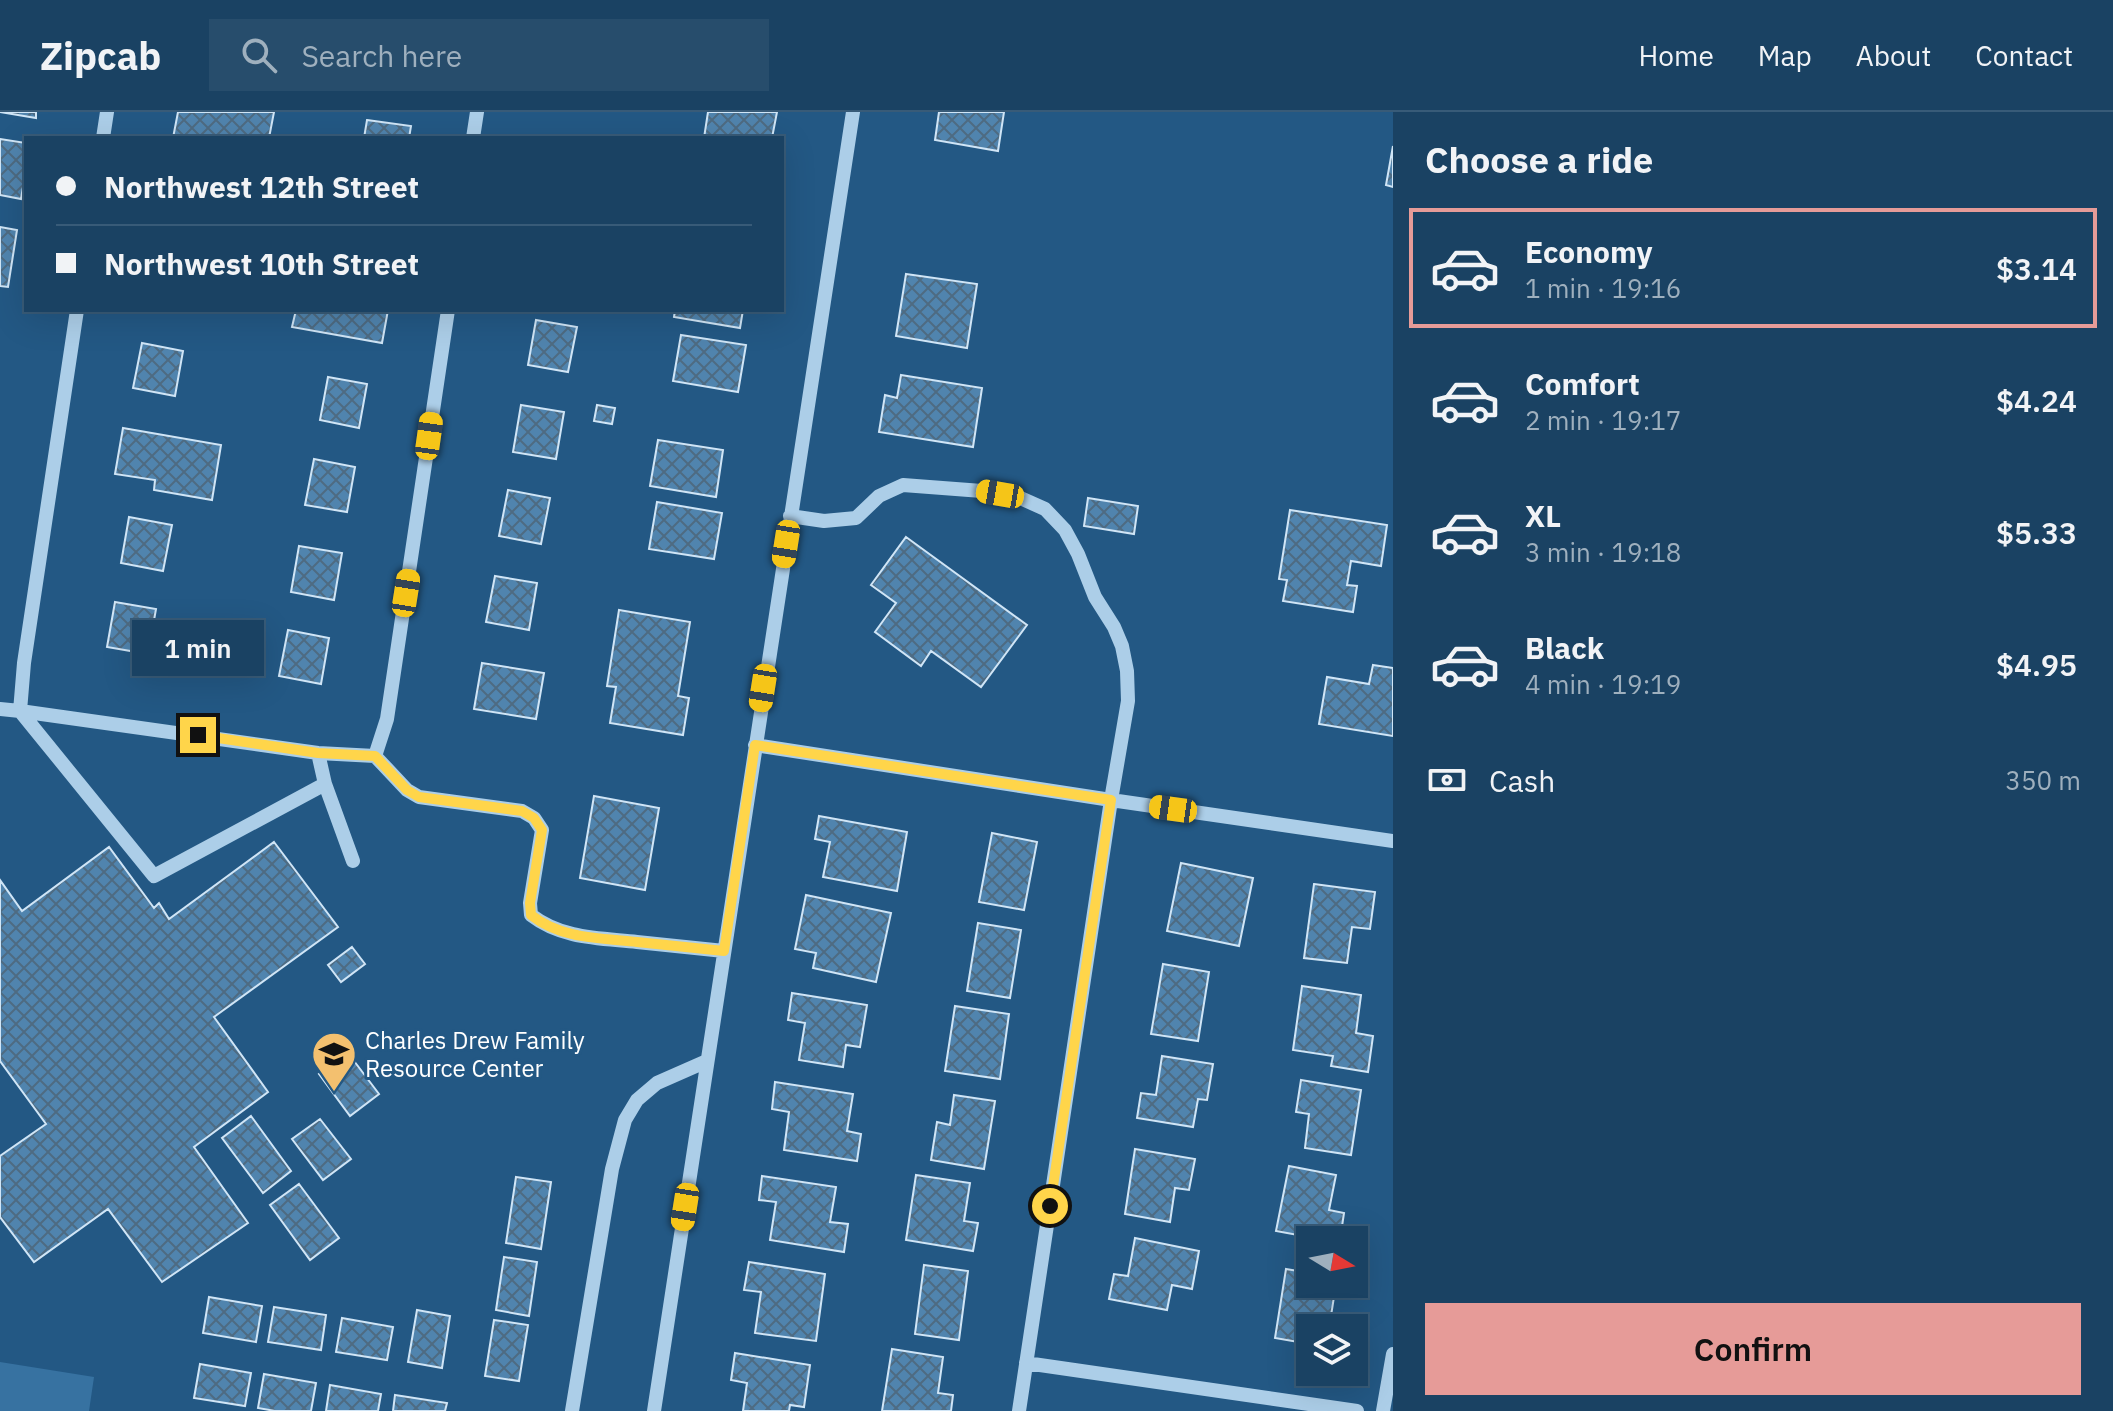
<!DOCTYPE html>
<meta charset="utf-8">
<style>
:root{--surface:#1a4263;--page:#274d6c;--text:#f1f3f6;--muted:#9fb0be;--line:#385b78;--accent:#e69b98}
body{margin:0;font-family:"IBM Plex Sans",sans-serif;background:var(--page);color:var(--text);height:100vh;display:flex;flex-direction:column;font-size:30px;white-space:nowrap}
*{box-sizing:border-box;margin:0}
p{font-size:26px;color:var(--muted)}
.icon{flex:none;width:44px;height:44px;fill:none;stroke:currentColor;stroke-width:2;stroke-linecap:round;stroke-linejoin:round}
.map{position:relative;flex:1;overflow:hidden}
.panel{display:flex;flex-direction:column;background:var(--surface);width:720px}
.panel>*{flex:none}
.banner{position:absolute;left:24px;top:24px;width:760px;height:176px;border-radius:0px;box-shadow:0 8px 32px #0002,0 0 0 2px var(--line);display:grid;align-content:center;height:176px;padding:0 32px;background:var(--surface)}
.needle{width:52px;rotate:100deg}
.tools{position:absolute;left:1296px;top:1114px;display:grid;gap:16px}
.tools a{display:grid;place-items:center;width:72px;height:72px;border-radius:0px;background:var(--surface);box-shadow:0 8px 32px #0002,0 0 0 2px var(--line);font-size:40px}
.end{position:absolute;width:36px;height:36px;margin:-18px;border:10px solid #ffd54a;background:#111;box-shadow:0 0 0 4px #111}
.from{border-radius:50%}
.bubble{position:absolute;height:56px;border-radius:0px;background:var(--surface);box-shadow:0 8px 32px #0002,0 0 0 2px var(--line);font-size:26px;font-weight:600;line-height:56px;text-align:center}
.car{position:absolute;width:24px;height:48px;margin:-24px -12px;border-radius:10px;box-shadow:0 0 6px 2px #0007;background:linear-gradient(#f5c518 24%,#345 0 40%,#f5c518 0 76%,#345 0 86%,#f5c518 0)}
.banner b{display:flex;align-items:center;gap:28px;height:76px;font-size:30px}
.banner b+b{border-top:2px solid var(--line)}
.banner i{width:20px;height:20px;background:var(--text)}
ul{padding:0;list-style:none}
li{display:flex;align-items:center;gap:24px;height:120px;margin:0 16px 12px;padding:0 16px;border:4px solid transparent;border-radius:0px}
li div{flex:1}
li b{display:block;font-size:30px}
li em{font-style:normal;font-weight:600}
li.on{border-color:var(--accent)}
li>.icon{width:72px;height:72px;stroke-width:1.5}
h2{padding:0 32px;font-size:36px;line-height:96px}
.pay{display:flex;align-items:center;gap:20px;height:88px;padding:0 32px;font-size:30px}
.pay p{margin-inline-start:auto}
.button{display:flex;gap:16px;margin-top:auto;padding:16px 32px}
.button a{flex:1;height:92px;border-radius:0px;background:var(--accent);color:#111;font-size:32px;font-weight:600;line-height:92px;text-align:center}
header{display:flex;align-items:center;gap:48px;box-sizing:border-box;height:112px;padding:0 40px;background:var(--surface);border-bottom:2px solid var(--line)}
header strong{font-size:38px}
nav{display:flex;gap:44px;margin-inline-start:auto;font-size:28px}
.search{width:560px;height:72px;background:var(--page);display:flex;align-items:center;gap:20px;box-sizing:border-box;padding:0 28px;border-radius:0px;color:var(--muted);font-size:30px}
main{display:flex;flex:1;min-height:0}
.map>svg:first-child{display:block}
</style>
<header>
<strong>Zipcab</strong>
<div class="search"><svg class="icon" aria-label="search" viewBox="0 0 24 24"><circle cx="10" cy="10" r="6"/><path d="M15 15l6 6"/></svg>Search here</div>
<nav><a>Home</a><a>Map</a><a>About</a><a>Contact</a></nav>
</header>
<main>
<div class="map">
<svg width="1393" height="1299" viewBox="0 0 1393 1299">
<defs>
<pattern id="building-cross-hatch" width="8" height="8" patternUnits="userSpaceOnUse" patternTransform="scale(2)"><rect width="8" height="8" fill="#5084ae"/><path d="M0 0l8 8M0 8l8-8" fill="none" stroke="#4e6b82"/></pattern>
</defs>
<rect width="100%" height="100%" fill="#235884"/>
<path fill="#3772a1" d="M0 1250 94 1265 89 1299H0Z"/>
<path fill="url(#building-cross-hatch)" stroke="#d0e5f6" stroke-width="2" d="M0 0H36V6Z
M178 0H274L269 26H173Z
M708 0H777L772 26H704Z
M939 0H1004L998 39 935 28Z
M367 8 411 14 409 26H364Z
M0 27 26 31V57L21 87 0 83Z
M1393 34V75L1386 73Z
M0 115 17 118 8 175 0 174Z
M906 162 977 172 967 236 896 224Z
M296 198H388L382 231 292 215Z
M675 198H743L740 216 674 205Z
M536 208 577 215 568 260 528 253Z
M681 223 746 233 738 280 673 269Z
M142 231 183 239 175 284 133 276Z
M901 263 982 276 973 335 879 320 885 283 897 286Z
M328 265 367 272 359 316 320 308Z
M521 293 564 300 556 347 513 340Z
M597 293 615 296 612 312 594 309Z
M123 316 221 333 212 388 154 378 155 368 115 362Z
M658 328 723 338 716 385 650 374Z
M314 347 355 355 347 400 305 393Z
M508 378 550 386 541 432 499 424Z
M1088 386 1138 394 1134 422 1084 414Z
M657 390 722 401 714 447 649 437Z
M1290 398 1387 413 1381 454 1351 449 1347 473 1357 474 1353 500 1283 489 1287 468 1279 467Z
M129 405 172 413 163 459 121 451Z
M906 425 1027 513 981 575 931 539 921 554 875 520 896 491 871 473Z
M299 434 342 441 334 488 291 480Z
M495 464 537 471 529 518 486 510Z
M115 490 156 497 148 542 107 535Z
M619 498 690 510 678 584 689 586 683 623 610 611 616 575 607 574Z
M288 518 329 526 321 572 279 564Z
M482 551 544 561 536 607 474 597Z
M1373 553 1393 556V624L1319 612 1327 565 1369 572Z
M594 684 659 696 645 778 580 766Z
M819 704 907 720 897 779 823 765 830 730 815 727Z
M992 721 1037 730 1024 798 979 790Z
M274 730 338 815 214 905 268 980 194 1035 248 1111 162 1170 108 1097 34 1150 0 1105V1044L46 1012 0 949V768L22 799 109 735 154 796 159 791 169 807Z
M1181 751 1253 766 1239 834 1167 819Z
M1314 772 1375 780 1370 817 1352 815 1347 851 1304 846Z
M806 783 891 801 876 870 813 856 816 841 795 837Z
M978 811 1021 818 1010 886 967 879Z
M352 835 365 852 341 870 328 853Z
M1163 852 1209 860 1198 929 1151 922Z
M1302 874 1361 883 1356 921 1373 924 1368 960 1331 954 1333 944 1293 938Z
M792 881 867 893 860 935 846 933 843 955 799 948 805 911 788 908Z
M955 894 1009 902 1000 967 945 959Z
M348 941 379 982 350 1004 319 962Z
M1162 944 1213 952 1207 988 1198 987 1193 1015 1137 1006 1141 981 1156 983Z
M1301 968 1361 978 1351 1043 1305 1036 1309 1002 1296 1000Z
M775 970 853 982 847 1019 861 1022 857 1049 784 1038 789 1000 772 997Z
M954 983 995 989 984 1057 931 1048 937 1010 950 1013Z
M251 1004 291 1059 263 1081 222 1026Z
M320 1007 351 1047 323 1068 292 1027Z
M1135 1037 1195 1047 1189 1078 1175 1076 1170 1110 1125 1102Z
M1289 1054 1336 1063 1329 1098 1344 1101 1340 1128H1325L1276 1119Z
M916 1063 970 1071 964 1109 978 1111 973 1139 906 1128Z
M762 1064 836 1075 830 1110 848 1112 844 1140 770 1128 776 1090 759 1088Z
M516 1065 551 1070 541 1137 506 1131Z
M299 1072 339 1126 310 1148 270 1093Z
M1135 1126 1199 1139 1192 1177 1172 1173 1167 1198 1109 1187 1114 1162 1128 1164Z
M504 1145 537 1150 529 1204 496 1198Z
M749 1150 825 1162 816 1229 755 1221 761 1180 744 1178Z
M924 1153 968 1159 959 1228 915 1222Z
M1286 1157 1310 1161V1172H1336L1331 1204 1323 1203 1320 1216H1310V1232L1275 1226Z
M209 1185 262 1194 256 1230 203 1221Z
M274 1195 326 1203 321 1238 268 1230Z
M417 1198 450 1204 442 1256 408 1250Z
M342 1206 393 1215 387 1248 336 1240Z
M494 1208 528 1213 519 1269 485 1264Z
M892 1237 943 1245 938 1281 953 1283 951 1299H882Z
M735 1241 810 1253 804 1295 790 1293 789 1299H743L747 1271 731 1268Z
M200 1252 251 1261 245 1294 194 1286Z
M264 1262 316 1271 311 1299H275L258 1296Z
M330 1273 381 1282 378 1299H326Z
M395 1283 447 1291 445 1299H393Z"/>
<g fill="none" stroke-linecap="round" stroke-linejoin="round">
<path stroke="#accee8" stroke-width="14" d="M103 26 107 0
M473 26 477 0
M77 198 24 551 20 599 318 641 375 644 387 607 448 198
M790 404 824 409 856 406 879 384 903 373 982 379 1018 385 1045 397 1065 418 1078 442 1095 485 1114 515 1122 534 1127 559 1128 589 1111 688 1019 1299
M0 597 20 599 154 764 325 672 318 641
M755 633 1111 688 1393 729
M375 644 407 678 419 685 522 699 534 706 542 718 530 791 531 803C562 827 600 826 637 830 666 833 695 836 724 839
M325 672 353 749
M1026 1251 1357 1299
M572 1299 612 1057 625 1008 637 988 657 971 707 949
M654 1299 853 0
M1383 1299 1393 1242"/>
</g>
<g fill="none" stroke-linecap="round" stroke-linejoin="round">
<path stroke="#ffd54a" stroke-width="10" d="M198 623 318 641 375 644 407 678 419 685 522 699 534 706 542 718 530 791 531 803C561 827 600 826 637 830 666 833 695 836 724 839L755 633 1111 688 1050 1094"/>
</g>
<defs>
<g id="school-pin" transform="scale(2.3)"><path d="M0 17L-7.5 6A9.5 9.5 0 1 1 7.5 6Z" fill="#f3c06f" stroke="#235884"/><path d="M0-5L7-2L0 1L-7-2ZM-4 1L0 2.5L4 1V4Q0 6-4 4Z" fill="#111"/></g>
</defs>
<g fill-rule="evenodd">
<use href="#school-pin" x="334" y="942"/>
</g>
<g text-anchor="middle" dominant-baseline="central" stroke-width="6" stroke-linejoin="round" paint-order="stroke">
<g font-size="24" fill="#fff" stroke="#235884" text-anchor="start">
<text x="365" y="928">Charles Drew Family<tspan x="365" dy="28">Resource Center</tspan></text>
</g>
</g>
</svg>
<div class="tools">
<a><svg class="needle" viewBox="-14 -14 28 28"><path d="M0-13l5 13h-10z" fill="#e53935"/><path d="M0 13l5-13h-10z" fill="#9fb0be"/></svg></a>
<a><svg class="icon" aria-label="layers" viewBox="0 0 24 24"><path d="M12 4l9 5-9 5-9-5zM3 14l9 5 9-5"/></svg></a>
</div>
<i class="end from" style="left:1050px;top:1094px"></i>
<i class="end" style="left:198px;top:623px"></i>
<div class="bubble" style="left:132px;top:508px;width:132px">1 min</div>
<i class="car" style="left:429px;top:324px;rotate:8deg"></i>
<i class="car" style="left:1000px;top:382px;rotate:280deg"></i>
<i class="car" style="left:786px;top:432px;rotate:189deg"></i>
<i class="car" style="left:406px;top:481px;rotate:9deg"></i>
<i class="car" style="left:763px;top:576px;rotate:189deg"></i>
<i class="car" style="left:1173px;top:697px;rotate:278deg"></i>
<i class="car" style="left:685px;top:1095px;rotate:189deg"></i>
<div class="banner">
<b><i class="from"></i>Northwest 12th Street</b>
<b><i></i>Northwest 10th Street</b>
</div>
</div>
<section class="panel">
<h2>Choose a ride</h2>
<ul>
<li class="on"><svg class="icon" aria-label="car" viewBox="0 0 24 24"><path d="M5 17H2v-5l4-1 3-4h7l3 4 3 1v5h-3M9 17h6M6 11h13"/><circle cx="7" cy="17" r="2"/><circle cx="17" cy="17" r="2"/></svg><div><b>Economy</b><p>1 min · 19:16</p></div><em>$3.14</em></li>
<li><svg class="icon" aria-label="car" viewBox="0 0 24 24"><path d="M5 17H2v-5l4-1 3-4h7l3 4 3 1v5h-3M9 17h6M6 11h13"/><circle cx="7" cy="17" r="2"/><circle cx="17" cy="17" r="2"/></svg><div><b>Comfort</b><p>2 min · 19:17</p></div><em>$4.24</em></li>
<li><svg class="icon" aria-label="car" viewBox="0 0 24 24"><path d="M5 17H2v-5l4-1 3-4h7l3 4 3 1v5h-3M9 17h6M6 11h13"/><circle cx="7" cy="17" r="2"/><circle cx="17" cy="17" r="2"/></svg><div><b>XL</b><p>3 min · 19:18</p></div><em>$5.33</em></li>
<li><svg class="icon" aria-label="car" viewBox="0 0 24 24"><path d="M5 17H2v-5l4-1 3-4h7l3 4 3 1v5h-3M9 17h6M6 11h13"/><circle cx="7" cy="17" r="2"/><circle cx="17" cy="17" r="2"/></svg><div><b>Black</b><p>4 min · 19:19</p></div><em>$4.95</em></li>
</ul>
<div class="pay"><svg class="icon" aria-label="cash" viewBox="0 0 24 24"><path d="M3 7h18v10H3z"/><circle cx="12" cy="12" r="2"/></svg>Cash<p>350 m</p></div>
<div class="button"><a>Confirm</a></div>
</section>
</main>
